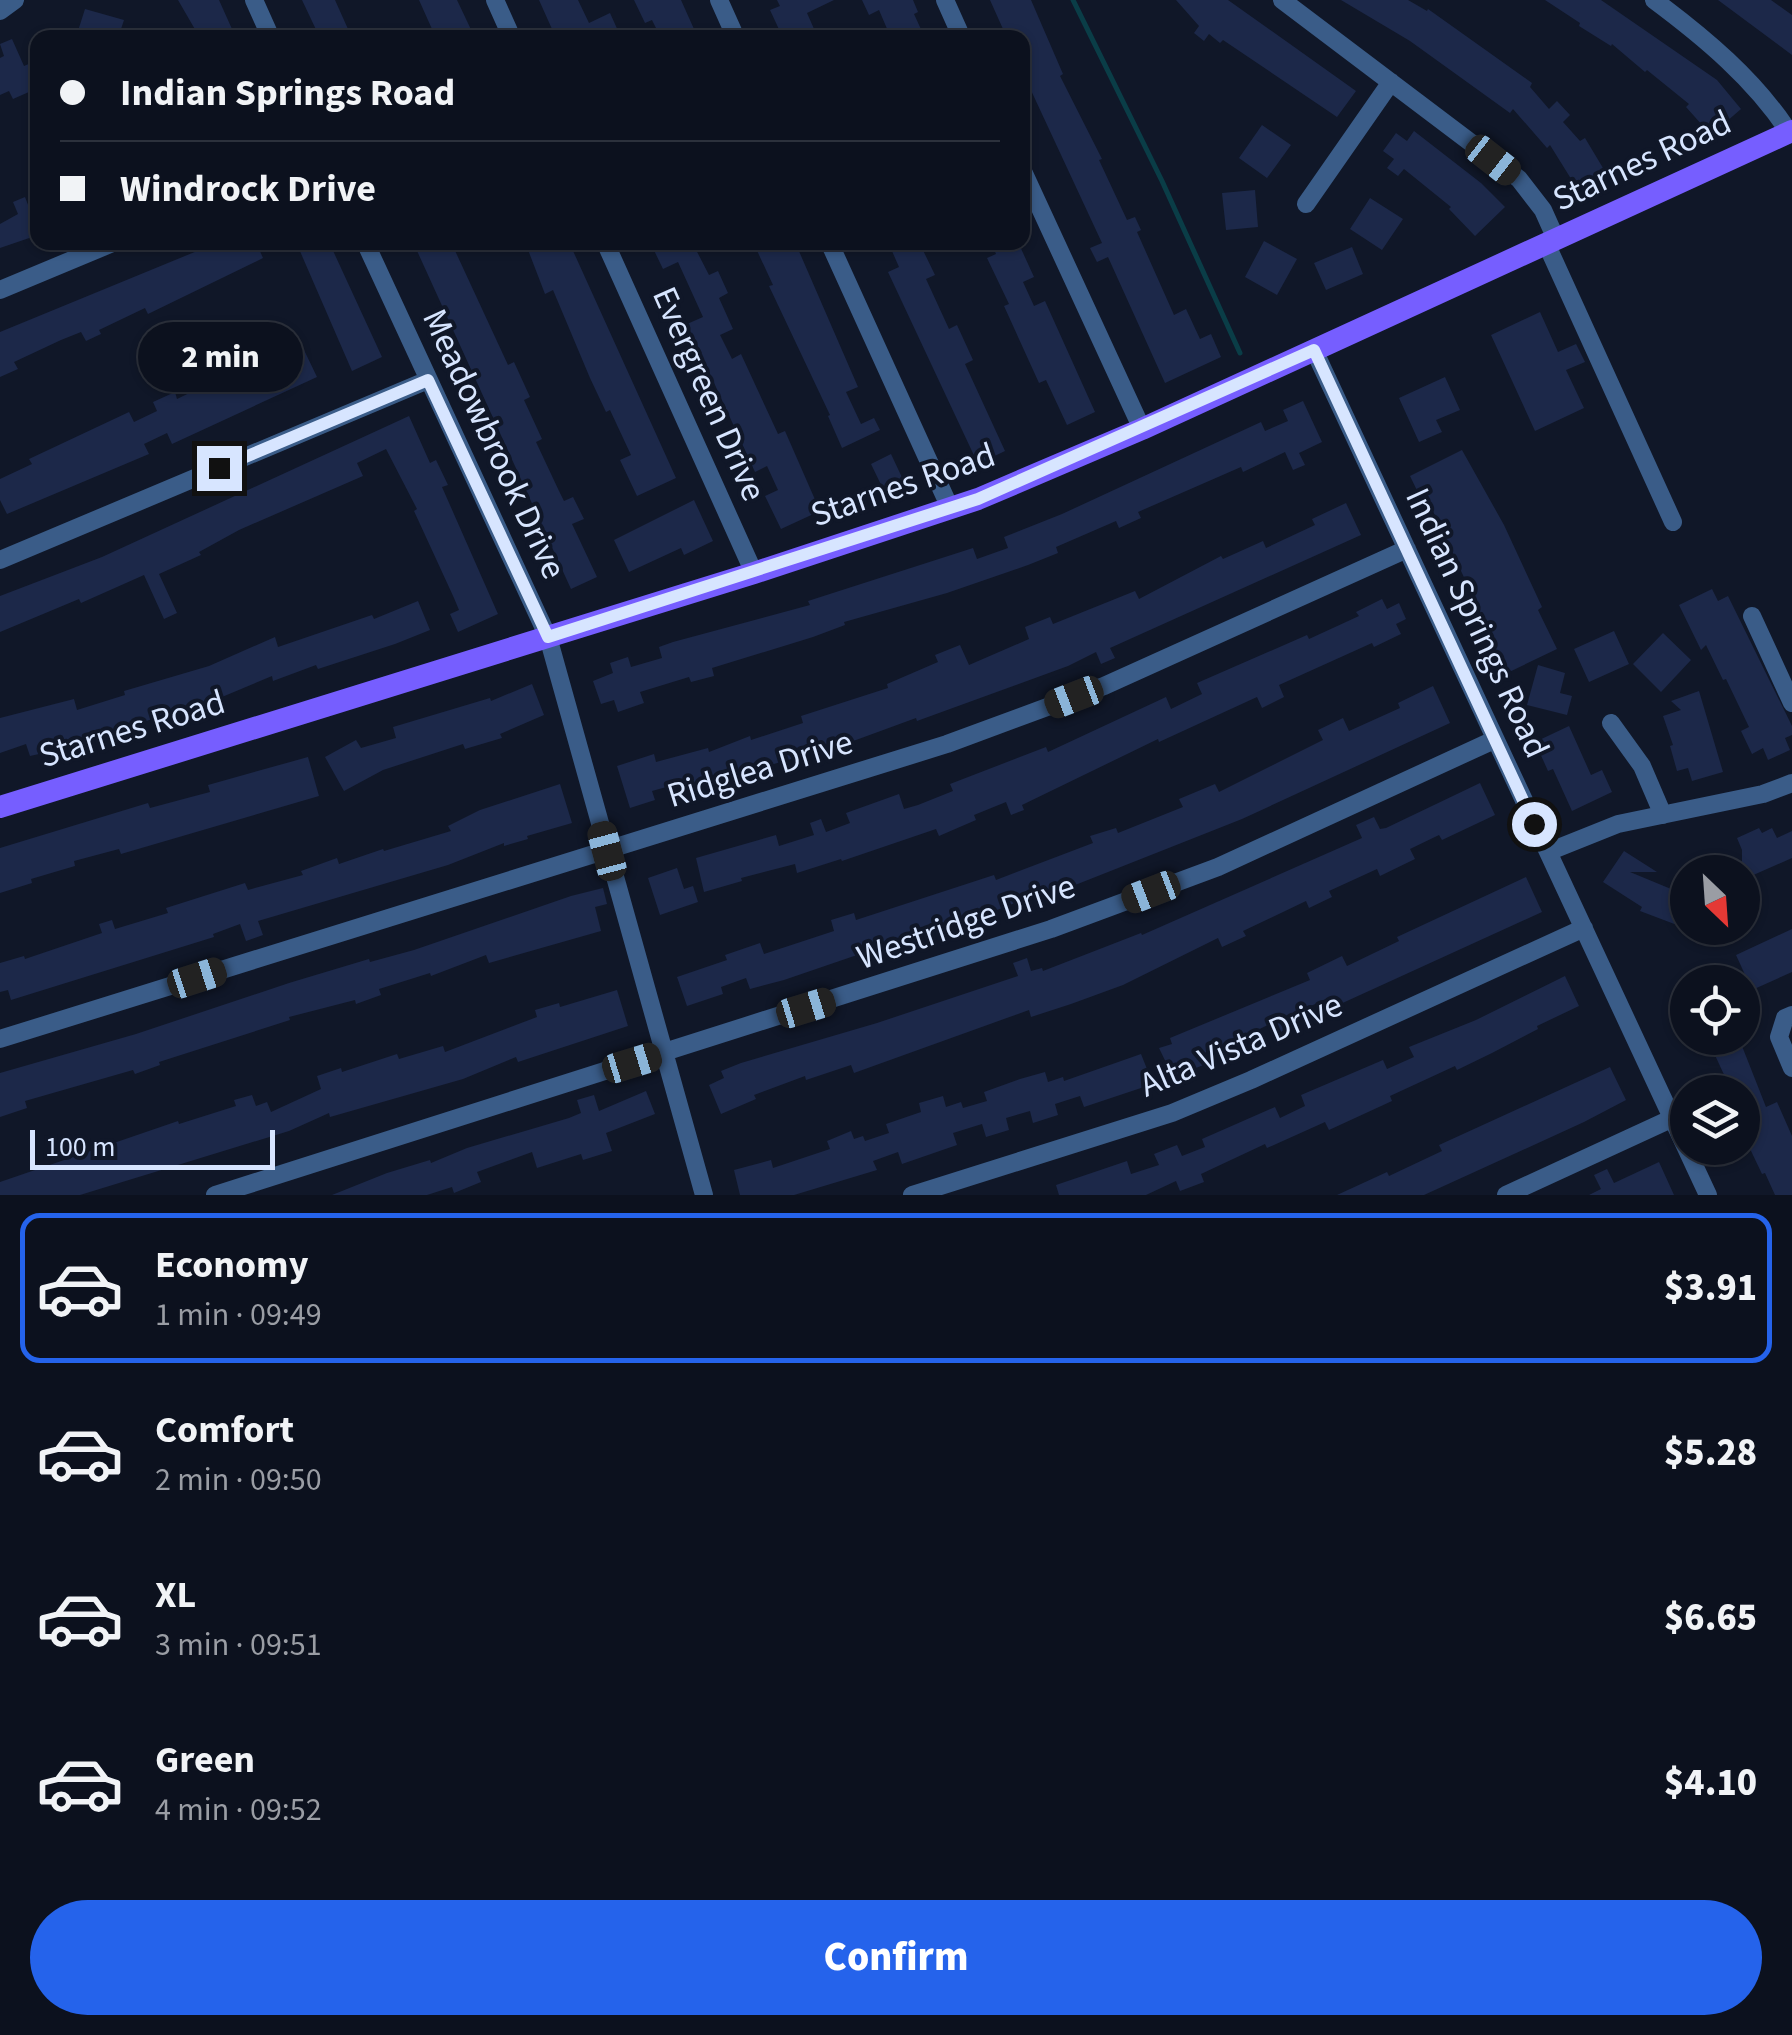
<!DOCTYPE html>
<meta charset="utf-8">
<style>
:root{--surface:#0c111e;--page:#1a1f2b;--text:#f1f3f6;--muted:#9a9da4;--line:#2c313c;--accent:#2563eb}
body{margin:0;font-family:"Source Sans 3",sans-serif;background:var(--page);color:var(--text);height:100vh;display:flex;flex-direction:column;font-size:38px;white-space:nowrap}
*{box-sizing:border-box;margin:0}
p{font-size:32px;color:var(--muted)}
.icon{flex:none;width:55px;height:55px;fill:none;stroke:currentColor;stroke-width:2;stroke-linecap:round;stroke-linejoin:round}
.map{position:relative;height:1195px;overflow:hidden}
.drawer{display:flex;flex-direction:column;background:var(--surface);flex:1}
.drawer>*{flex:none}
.guide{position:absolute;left:30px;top:30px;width:1000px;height:220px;border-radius:20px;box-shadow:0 2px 8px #0004,0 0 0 2px var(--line);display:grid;align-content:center;height:220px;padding:0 30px;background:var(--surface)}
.needle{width:65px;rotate:155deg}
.tools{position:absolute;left:1670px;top:855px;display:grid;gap:20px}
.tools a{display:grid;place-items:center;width:90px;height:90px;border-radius:50%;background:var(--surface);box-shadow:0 2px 8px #0004,0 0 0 2px var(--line);font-size:50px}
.scale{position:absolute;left:30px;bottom:25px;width:245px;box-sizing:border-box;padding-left:10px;border:5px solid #d7e5ff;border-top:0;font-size:28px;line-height:35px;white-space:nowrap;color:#d7e5ff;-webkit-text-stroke:8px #101728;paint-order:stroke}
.end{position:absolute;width:45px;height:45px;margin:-22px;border:12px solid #d7e5ff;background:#111;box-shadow:0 0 0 5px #111}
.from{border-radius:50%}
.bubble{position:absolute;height:70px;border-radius:35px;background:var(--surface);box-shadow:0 2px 8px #0004,0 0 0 2px var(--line);font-size:32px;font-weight:800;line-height:70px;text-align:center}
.car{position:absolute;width:30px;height:60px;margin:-30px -15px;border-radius:12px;box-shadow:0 0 8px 2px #0007;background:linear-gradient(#222 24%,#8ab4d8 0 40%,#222 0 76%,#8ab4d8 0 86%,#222 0)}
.guide b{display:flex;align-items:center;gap:35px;height:95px;font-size:38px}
.guide b+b{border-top:2px solid var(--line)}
.guide i{width:25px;height:25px;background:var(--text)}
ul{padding:18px 0 0;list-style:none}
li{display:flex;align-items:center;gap:30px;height:150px;margin:0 20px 15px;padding:0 10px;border:5px solid transparent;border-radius:20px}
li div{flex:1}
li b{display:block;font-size:38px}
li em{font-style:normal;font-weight:800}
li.active{border-color:var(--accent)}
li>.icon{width:90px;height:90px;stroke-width:1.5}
.primary-button{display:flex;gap:20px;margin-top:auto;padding:20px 30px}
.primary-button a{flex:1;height:115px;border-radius:60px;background:var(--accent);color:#fff;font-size:40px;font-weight:800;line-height:115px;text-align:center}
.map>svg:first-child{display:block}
</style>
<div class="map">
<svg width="1792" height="1195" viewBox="0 0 1792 1195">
<rect width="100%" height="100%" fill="#101728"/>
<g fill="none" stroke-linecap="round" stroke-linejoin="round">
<path stroke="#0a3d47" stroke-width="5" d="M1073 0 1162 181 1240 353"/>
</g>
<path fill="#1c2849" d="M178 0H219L236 38H200Z
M302 0H335L352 38H320Z
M419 0H457L475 38H436Z
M539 0H578L589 23 610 13 619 33 610 38H556Z
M634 0H681L698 38H661L652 20 645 23Z
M777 0H834L807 13 818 38H783L770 10 780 6Z
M862 0H913L918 12 914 14 925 38H891L879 10 869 15Z
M990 0H1031L1063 74 1060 76 1102 159 1099 160 1127 220 1135 217 1141 230 1137 232 1174 315 1186 309 1200 339 1211 334 1221 357 1165 383 1108 257 1097 262 1090 248 1102 243 1022 71V38H1007Z
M1176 0H1228L1356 91 1337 117 1223 40 1220 43 1209 34 1204 41 1194 33 1199 26Z
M1341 0H1408L1427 11 1428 9 1532 83 1530 87 1549 109 1557 101 1570 115 1563 122 1580 141 1585 138 1606 173 1578 190 1550 145 1547 148 1513 109 1510 113 1410 41Z
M1545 0H1601L1717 80 1741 109 1711 135 1686 107 1689 104 1647 70 1645 72 1612 44 1611 46 1579 26 1580 23Z
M1718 0H1771L1792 15V55Z
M85 9 124 20 118 38H90L77 34Z
M12 39 24 66 38 60V88L13 99 9 91 0 95V58L4 56 0 44Z
M1262 125 1291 145 1267 178 1239 158Z
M1414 131 1481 183 1505 207 1475 236 1449 209 1451 207 1404 169 1398 176 1387 168 1394 159 1383 151 1396 133 1407 141Z
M1255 190 1258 227 1226 230 1222 193Z
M25 197 30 210 38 206V235L0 248V224L18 214 13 202Z
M1370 198 1403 219 1382 250 1350 229Z
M1264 241 1297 259 1277 295 1245 277Z
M219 242H256L263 258 148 314 145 308 99 330 101 334 86 341 81 332 61 340 14 362 18 369 0 377V332Z
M296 242H329L382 357 352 371Z
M413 242H451L508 365 514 362 530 397 524 400 542 439 536 442 559 491 564 501 573 497 584 519 572 524 597 577 571 589Z
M525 242H569L676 478 637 496 620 460 631 455 610 410 606 412 590 378 553 290 545 294Z
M650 242H692L709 275 718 271 728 293 719 298 733 329 720 335 732 359 741 354 778 434 785 431 820 511 781 529 765 496 778 490 767 466 755 472 687 324 703 317 678 262 663 269Z
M753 242H795L858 387 846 392 861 424 874 418 880 430 842 448 828 416 830 415 769 286 773 285Z
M888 242H919L935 275 926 279 949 329 957 325 973 360 965 364 1005 451 978 464 888 272 899 267Z
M991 242H1018L1034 277 1023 282 1034 306 1045 301 1095 412 1067 425 1046 380 1039 383 1004 306 1009 304 987 258 996 254Z
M1352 247 1363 274 1326 290 1314 263Z
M1540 312 1558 352 1576 344 1585 362 1566 370 1584 408 1535 431 1491 335Z
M304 350 317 377 172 444 167 433 144 444 149 454 7 514 0 500V479L32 464 29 459 129 412 134 422 157 411 153 402 175 392 177 399 220 378 224 385Z
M1445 377 1460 410 1436 420 1442 432 1419 442 1399 398Z
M1303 401 1322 442 1299 453 1305 465 1293 470 1285 452 1243 472 1241 467 1138 512 1141 518 1119 528 1116 521 1056 547 1058 553 1028 565 947 593 844 622 845 625 813 637 712 668 714 676 691 682 689 677 640 692 644 703 618 712 614 700 601 704 593 681 613 673 610 663 628 657 631 667 662 658 659 647 673 642 810 605 808 601 973 548 977 559 1008 548 1004 537 1062 514 1261 422 1265 431 1288 421 1283 410Z
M409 416 430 463 436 460 448 485 442 487 498 614 458 632 450 614 459 610 454 598 414 511 417 509 386 449 357 463 363 476 239 530 199 552 201 555 159 574 177 613 164 619 144 575 81 603 79 599 0 632V596L102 557Z
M1462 450 1504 525 1542 607 1538 610 1557 649 1505 674 1487 639 1492 637 1454 556 1432 509 1427 511 1410 476Z
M891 454 906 486 886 495 871 464Z
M694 500 713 541 684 555 681 548 629 572 614 540Z
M1346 503 1361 535 1110 648 1115 658 1101 664 1096 652 1068 666 917 721 916 718 856 740 767 766 766 763 718 781 679 791 677 784 652 791 655 800 630 808 617 766 654 754 656 762 708 748 709 752 750 736 751 740 803 723 801 716 888 688 887 684 938 662 935 655 960 645 969 665 1029 639 1025 627 1050 617 1053 624 1135 591 1139 599 1221 556 1223 559 1263 541 1266 548 1315 525 1312 519Z
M1712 589 1718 601 1728 596 1792 726V735L1785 738 1790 750 1768 760 1763 748 1752 754 1741 731 1749 727 1726 679 1723 680 1706 645 1701 650 1679 605Z
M1382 599 1387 609 1399 603 1406 619 1396 624 1401 634 1374 647 1372 643 1279 685 1284 697 1262 708 1257 697 1159 742 1158 739 1022 805 1024 810 1011 815 1006 802 974 815 976 820 939 836 936 829 842 861 841 859 797 873 795 864 741 878 742 881 704 892 696 858 776 835 779 846 814 835 810 823 821 819 826 832 850 823 846 813 899 794 904 809 918 805 953 791 950 784 1046 747 1048 752 1166 697 1171 709 1202 694 1197 683 1307 635 1309 639 1359 616 1356 612Z
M418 601 430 630 395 644 318 669 316 665 273 681 272 676 222 697 48 752 30 756 26 744 0 753V718L74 699 77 710 125 695 124 691 209 666 275 637 278 647 372 615 374 619Z
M1614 631 1629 664 1589 682 1574 649Z
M1663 633 1691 660 1661 692 1633 664Z
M1538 665 1565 673 1560 693 1572 696 1567 715 1527 705Z
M532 684 544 715 500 734 502 738 465 749 463 744 383 770 344 791 325 757 356 740 361 748 396 738 393 727 490 698 491 701Z
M1433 686 1450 723 1242 819 1060 891 1058 886 969 921 968 917 784 980 750 989 746 978 721 987 723 994 687 1006 677 977 727 960 725 955 760 943 764 954 834 931 831 920 854 913 856 920 994 875 996 880 1093 843 1090 836 1116 828 1118 833 1183 807 1179 799 1215 784 1219 792 1323 740 1318 730 1343 718 1349 731 1400 708 1398 703Z
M1699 691 1723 772 1692 781 1688 768 1677 771 1670 746 1673 745 1663 716 1681 710 1671 701Z
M1569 726 1591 775 1602 770 1612 792 1572 811 1553 769 1548 771 1535 742Z
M308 757 319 796 121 854 119 849 74 861 75 866 31 879 32 883 0 893V848L148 803 150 808 191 797 210 792 208 785Z
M1480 783 1495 815 1442 840 1439 835 1410 849 1415 859 1380 876 1377 869 1329 891 1332 897 1309 908 1306 901 1243 931 1246 936 1222 947 1218 938 1123 985 1071 1004 1031 1017 1029 1010 854 1073 851 1065 806 1080 805 1076 754 1095 756 1099 721 1114 709 1085 724 1078 721 1071 741 1063 877 1023 1018 976 1013 963 1027 958 1031 971 1042 968 1043 971 1141 933 1142 935 1362 838 1356 825 1374 817 1380 829 1386 828Z
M560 784 572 823 527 836 528 839 504 846V843L448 865 258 921 263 935 246 941 240 924 213 934 214 937 11 1000 8 990 0 992V963L24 956 25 959 102 933 99 924 112 920 115 929 168 913 166 908 245 883 248 890 303 875 301 871 337 858 339 864 383 849 384 851 451 831 448 826 480 810Z
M1759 828 1762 833 1772 828 1777 838 1792 831V858L1742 880V872H1723L1742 862V850L1737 838Z
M1624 851 1657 872H1630L1688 896 1677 925 1640 911 1642 907 1603 882Z
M677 868 684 889 693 886 698 902 660 915 648 878Z
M1526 877 1542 912 1336 1006 1332 996 1294 1014 1298 1023 1277 1034 1272 1023 1243 1037 1247 1047 1231 1054 1227 1044 1202 1054 1206 1064 1173 1077 1159 1048 1172 1044 1170 1038 1310 980 1307 973 1342 956 1347 966 1399 941 1397 937Z
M603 888 607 904 595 907 601 931 489 963 486 955 431 976 430 973 379 989 381 995 356 1004 355 1000 289 1017 290 1020 159 1062 160 1065 135 1074 133 1070 25 1101 27 1108 0 1117V1073L136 1034 289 983 369 959 370 962 414 950 571 896Z
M1792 929V972L1752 990 1736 955Z
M1565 976 1579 1006 1537 1026 1538 1029 1492 1053 1457 1070 1455 1066 1390 1096 1392 1101 1329 1130 1325 1122 1267 1148 1265 1144 1201 1174 1204 1182 1180 1191 1176 1181 1146 1195H1059L1056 1185 1127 1161 1131 1174 1159 1165 1154 1154 1177 1145 1182 1156 1205 1147 1202 1139 1275 1107 1280 1118 1305 1106 1301 1095 1383 1060 1387 1069 1414 1057 1409 1047 1476 1020Z
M617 990 628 1026 518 1062 516 1057 463 1079 330 1117 329 1113 289 1131 80 1195H0V1182L178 1121 179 1124 236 1106 234 1100 252 1095 256 1106 267 1102 271 1112 321 1089 317 1076 341 1068 342 1072 397 1054 399 1059 443 1046 445 1052 537 1017 535 1010 559 1003 560 1007Z
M1740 1041 1766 1107 1777 1102 1792 1136V1195H1775L1765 1173 1762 1174 1742 1132V1092H1732L1714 1053Z
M1141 1054 1153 1084 1084 1107 1080 1096 1055 1104 1058 1115 1033 1123 1030 1111 1006 1118 1009 1130 986 1137 982 1124 953 1133 957 1145 902 1164 898 1152 873 1161 877 1170 794 1195H740L734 1170 771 1160 773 1168 830 1149 827 1141 851 1131 854 1139 863 1136 865 1141 889 1133 886 1124 921 1112 919 1103 943 1096 946 1107 961 1102 963 1108 987 1101 984 1092 1020 1079 1045 1072 1048 1082 1063 1077 1064 1081Z
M1610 1067 1626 1100 1584 1122 1424 1195H1337L1387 1172 1389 1176 1442 1151 1439 1145Z
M646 1091 655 1114 606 1133 612 1151 583 1160 581 1154 537 1168 532 1152 477 1172 481 1182 454 1193 452 1187 427 1195H332L387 1173 430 1160 431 1163 467 1148 569 1118 581 1113 577 1100 594 1095 599 1111Z
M1659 1162 1674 1195H1589L1601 1189 1594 1175 1607 1169 1614 1183Z"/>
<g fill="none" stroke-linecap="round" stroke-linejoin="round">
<path stroke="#3a5c88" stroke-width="18" d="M254 0 271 38
M495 0 512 38
M719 0 736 38
M945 0 962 38
M1282 0 1519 179 1543 210 1556 239
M1654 0C1705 38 1754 79 1789 132
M0 11 15 0
M1022 169 1142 429
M1306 204 1391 82
M365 242 548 637 704 1195
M605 242 754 573
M829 242 950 508
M1546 243 1673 522
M0 290 115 242
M1314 350 1708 1195
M0 560 428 380
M1752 616 1792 703
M1611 723 1642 766 1663 815
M1548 852 1618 824 1763 794 1792 783
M1792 1015 1785 1018 1779 1037 1792 1068
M0 1039 947 744 1104 686 1407 549
M215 1195 1051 929 1218 867 1494 740
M912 1195 1172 1113 1251 1080 1584 928
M1506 1195 1673 1118"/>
<path stroke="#765eff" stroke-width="22" d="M0 807 754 573 978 499 1142 429 1792 131"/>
</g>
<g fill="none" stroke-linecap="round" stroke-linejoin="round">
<path stroke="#d7e5ff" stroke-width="12" d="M219 468 428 380 548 637 978 499 1314 350 1534 824"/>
</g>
<g text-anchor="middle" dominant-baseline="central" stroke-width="8" stroke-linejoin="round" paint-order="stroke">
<g font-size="35" fill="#d7e5ff" stroke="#101728">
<text transform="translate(1642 161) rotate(-25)">Starnes Road</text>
<text transform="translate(709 394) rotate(66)">Evergreen Drive</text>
<text transform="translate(494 444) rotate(65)">Meadowbrook Drive</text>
<text transform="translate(903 485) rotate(-19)">Starnes Road</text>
<text transform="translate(1477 623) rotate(65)">Indian Springs Road</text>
<text transform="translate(132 729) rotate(-17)">Starnes Road</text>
<text transform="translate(760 769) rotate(-17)">Ridglea Drive</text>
<text transform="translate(966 922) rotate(-19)">Westridge Drive</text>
<text transform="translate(1241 1045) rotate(-23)">Alta Vista Drive</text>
</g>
</g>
</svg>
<div class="tools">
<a><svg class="needle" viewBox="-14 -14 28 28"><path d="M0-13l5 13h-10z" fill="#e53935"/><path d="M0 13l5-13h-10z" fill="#9a9da4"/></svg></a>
<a><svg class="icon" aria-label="locate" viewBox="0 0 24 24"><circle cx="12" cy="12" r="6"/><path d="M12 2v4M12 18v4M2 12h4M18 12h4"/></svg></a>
<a><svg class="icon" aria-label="layers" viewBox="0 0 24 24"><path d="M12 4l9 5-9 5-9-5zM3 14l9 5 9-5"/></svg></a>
</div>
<div class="scale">100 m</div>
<i class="end from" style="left:1534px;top:824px"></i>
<i class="end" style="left:219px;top:468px"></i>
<div class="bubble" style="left:138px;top:322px;width:165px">2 min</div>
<i class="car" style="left:1493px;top:160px;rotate:128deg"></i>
<i class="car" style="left:1074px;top:697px;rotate:249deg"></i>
<i class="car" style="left:607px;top:851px;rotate:345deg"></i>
<i class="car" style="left:1151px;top:892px;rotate:249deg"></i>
<i class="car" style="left:197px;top:978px;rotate:72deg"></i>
<i class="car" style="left:806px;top:1008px;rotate:73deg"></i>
<i class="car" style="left:632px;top:1063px;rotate:73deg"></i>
<div class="guide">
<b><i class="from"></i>Indian Springs Road</b>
<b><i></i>Windrock Drive</b>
</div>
</div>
<section class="drawer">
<ul>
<li class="active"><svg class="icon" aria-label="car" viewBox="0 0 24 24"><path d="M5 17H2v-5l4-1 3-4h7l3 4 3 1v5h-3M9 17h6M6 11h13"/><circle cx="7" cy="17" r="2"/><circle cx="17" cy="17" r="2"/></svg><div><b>Economy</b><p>1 min · 09:49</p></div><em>$3.91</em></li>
<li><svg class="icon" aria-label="car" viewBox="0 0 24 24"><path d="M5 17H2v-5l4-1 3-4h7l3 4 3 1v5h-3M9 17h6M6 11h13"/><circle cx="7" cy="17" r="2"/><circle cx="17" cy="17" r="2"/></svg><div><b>Comfort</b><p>2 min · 09:50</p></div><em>$5.28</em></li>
<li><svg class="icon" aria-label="car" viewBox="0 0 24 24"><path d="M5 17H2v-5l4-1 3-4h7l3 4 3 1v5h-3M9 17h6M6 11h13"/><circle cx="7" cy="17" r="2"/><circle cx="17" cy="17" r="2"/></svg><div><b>XL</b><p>3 min · 09:51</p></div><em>$6.65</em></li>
<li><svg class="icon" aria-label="car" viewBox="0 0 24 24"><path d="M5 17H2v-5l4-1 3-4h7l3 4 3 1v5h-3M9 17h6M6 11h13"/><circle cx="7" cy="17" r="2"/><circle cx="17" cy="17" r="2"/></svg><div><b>Green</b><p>4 min · 09:52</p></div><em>$4.10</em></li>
</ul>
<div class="primary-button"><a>Confirm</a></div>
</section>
